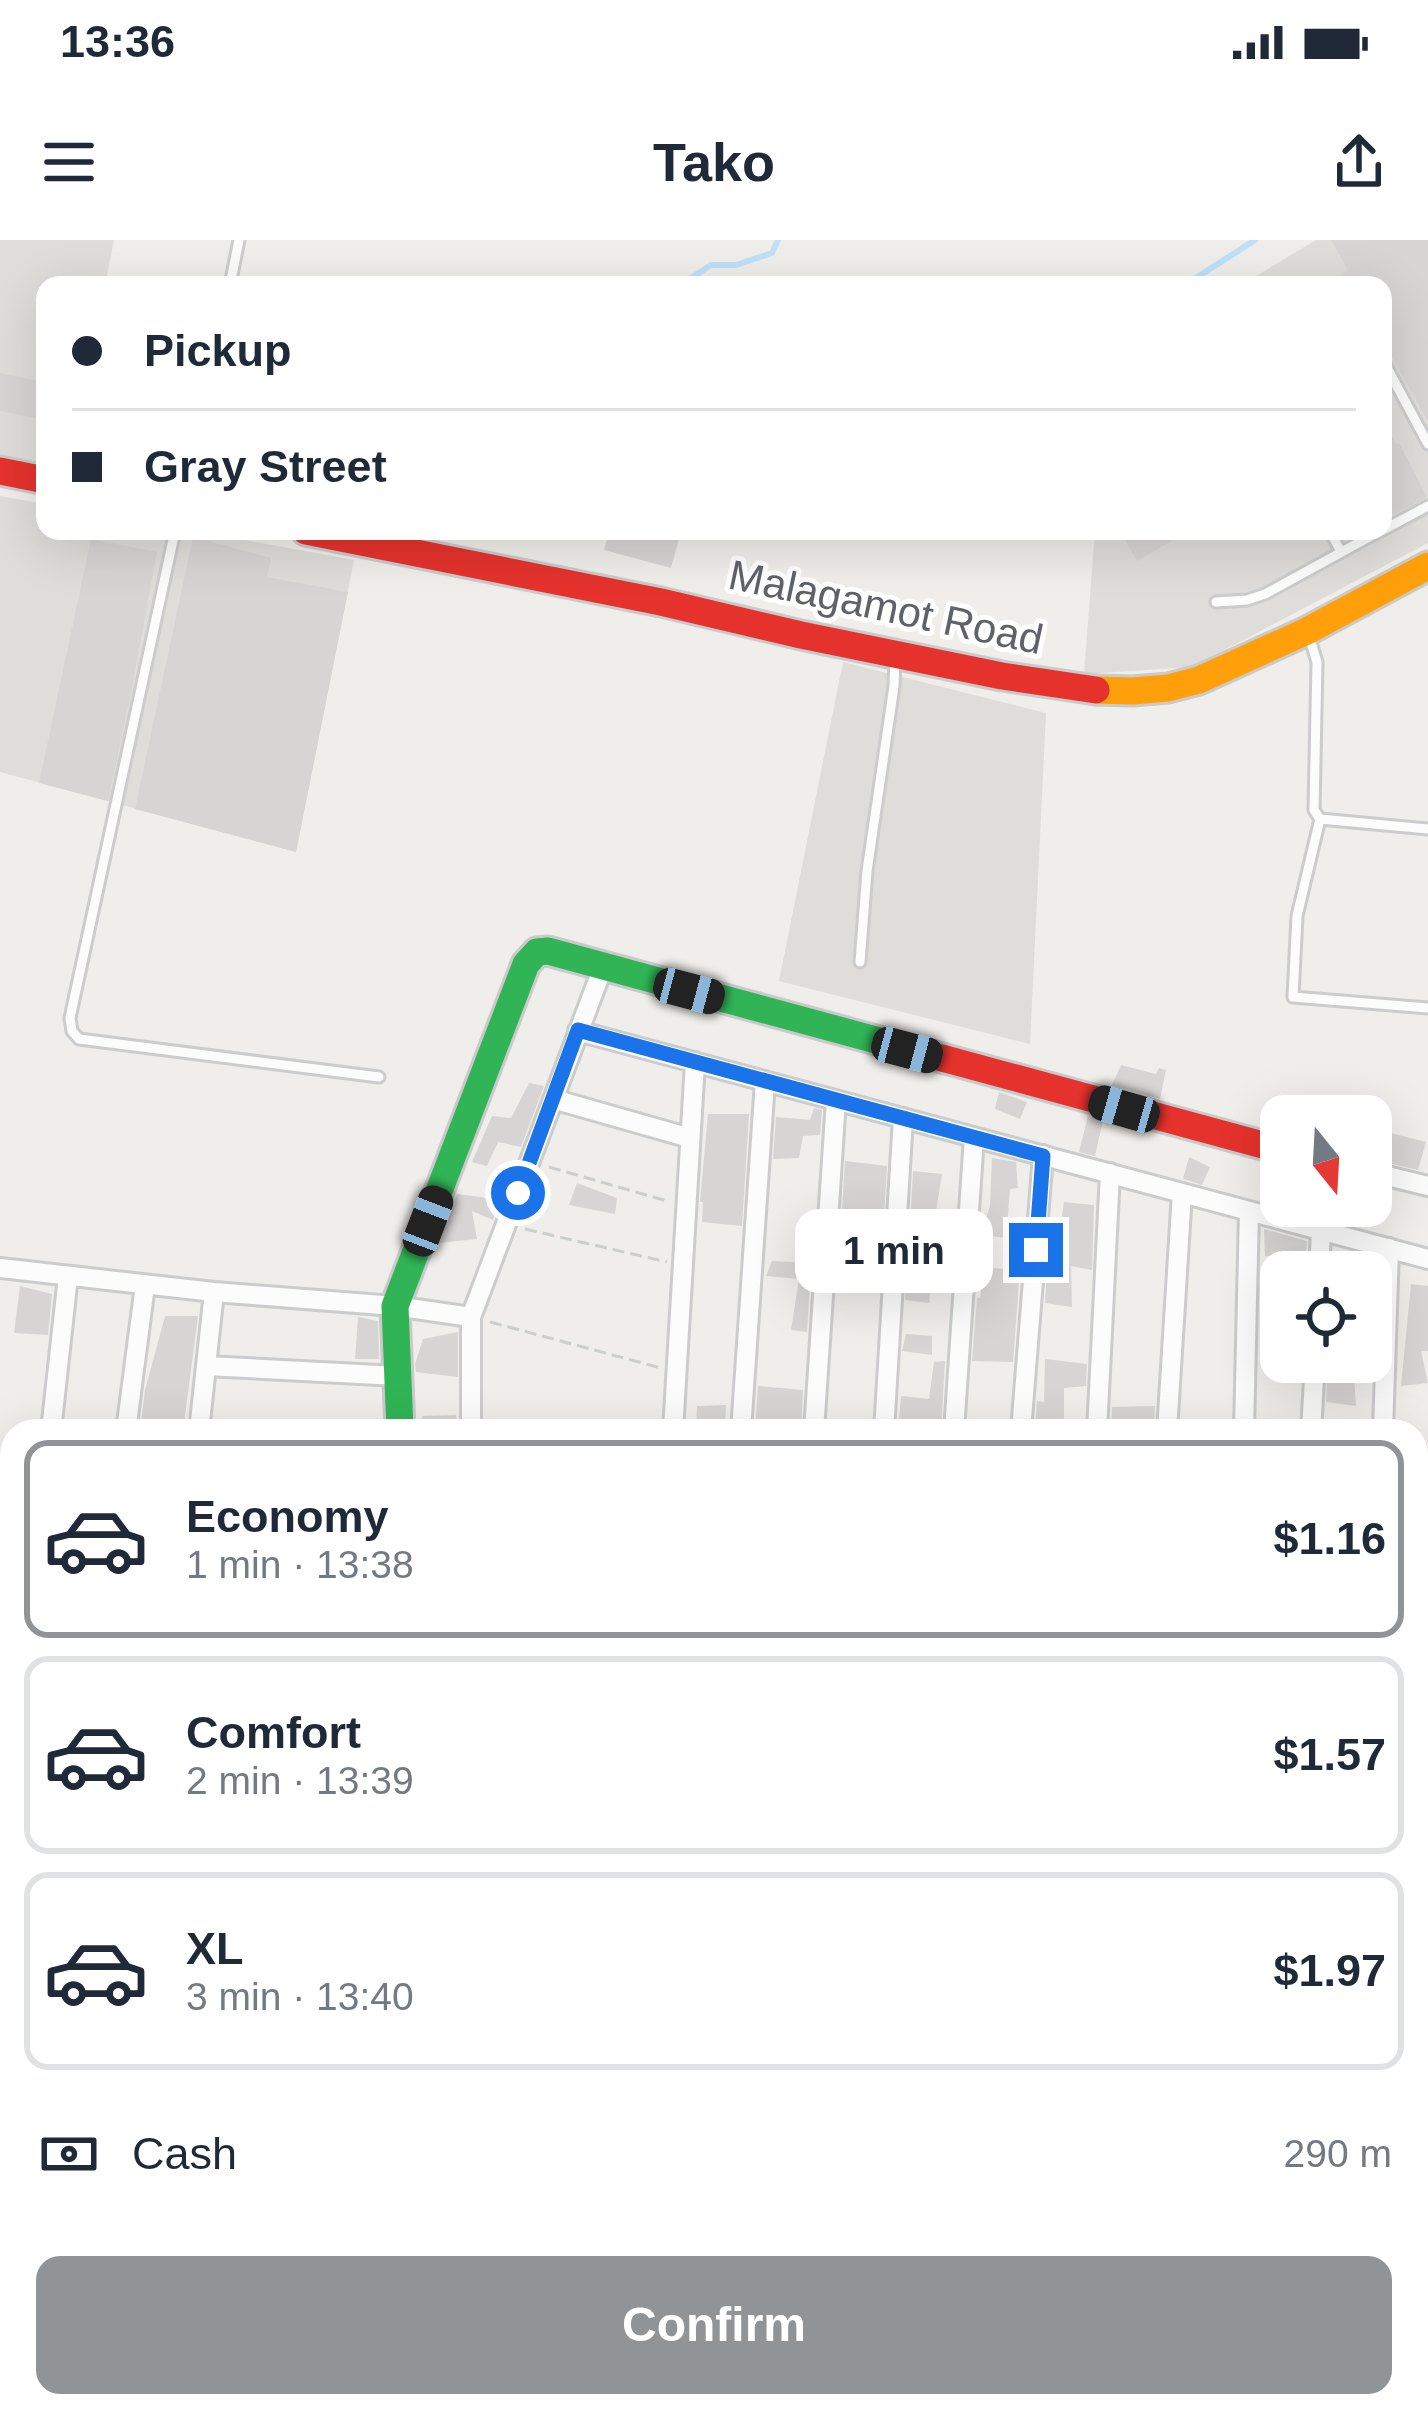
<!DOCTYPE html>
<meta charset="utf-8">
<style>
:root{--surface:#fff;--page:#f2f2f3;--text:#1f2937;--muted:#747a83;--line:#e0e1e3;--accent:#919496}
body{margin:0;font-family:Arial,sans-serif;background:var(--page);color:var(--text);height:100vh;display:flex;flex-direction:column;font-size:45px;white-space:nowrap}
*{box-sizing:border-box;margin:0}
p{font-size:39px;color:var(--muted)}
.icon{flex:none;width:66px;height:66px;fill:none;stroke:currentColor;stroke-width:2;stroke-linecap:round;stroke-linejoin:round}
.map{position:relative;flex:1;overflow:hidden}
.side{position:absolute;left:0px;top:1179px;width:1428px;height:999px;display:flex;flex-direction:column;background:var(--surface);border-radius:36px 36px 0 0;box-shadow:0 12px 48px #0002}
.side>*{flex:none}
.top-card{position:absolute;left:36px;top:36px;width:1356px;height:264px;border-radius:24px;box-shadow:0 12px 48px #0002;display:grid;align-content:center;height:264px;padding:0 36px;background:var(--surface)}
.needle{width:78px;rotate:162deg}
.fabs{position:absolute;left:1260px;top:855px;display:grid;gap:24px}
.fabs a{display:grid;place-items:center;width:132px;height:132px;border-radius:24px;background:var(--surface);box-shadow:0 12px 48px #0002;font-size:60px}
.end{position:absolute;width:54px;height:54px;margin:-27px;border:15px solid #1a73e8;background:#fff;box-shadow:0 0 0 6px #fff}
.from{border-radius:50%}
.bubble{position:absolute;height:84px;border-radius:24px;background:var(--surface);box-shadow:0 12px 48px #0002;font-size:39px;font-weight:600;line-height:84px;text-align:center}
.car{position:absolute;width:36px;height:72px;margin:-36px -18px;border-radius:15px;box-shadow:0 0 9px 3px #0007;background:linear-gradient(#222 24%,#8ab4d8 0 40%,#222 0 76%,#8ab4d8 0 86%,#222 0)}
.top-card b{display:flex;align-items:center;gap:42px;height:114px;font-size:45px}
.top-card b+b{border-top:3px solid var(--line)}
.top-card i{width:30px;height:30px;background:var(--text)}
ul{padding:21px 0 0;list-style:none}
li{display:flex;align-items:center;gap:36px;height:198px;margin:0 24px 18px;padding:0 12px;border:6px solid var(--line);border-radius:24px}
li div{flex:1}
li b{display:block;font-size:45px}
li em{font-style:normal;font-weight:600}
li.on{border-color:var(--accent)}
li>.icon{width:108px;height:108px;stroke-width:1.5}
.pay{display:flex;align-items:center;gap:30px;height:132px;padding:0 36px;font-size:45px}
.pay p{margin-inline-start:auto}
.button{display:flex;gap:24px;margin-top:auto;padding:24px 36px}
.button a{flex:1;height:138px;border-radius:24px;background:var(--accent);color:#fff;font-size:48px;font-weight:600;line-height:138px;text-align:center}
.status{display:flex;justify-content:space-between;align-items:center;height:84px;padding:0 60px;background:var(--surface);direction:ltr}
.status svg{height:33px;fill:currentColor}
header{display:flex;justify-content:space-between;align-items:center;height:156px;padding:0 36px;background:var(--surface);font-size:54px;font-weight:600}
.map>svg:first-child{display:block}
</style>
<div class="status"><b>13:36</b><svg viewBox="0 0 49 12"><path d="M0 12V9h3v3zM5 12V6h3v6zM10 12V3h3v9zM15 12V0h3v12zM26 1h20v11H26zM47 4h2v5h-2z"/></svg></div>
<header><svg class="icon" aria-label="menu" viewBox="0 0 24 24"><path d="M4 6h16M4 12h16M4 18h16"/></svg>Tako<svg class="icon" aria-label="share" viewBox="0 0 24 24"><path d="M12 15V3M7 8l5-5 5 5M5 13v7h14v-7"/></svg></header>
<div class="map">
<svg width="1428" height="2177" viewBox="0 0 1428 2177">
<rect width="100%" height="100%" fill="#efeeea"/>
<path fill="#dfddda" d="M0 0H114L105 45H45V227L0 219Z
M1316 0H1428V303L1192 427 1084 434 1095 291H1383V45H1241Z
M0 256 45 264V291H195L354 320 296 612 0 532Z
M843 422 1046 473 1030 804 779 741Z"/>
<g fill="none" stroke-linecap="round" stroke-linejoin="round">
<path stroke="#bfe0f9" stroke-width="6" d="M680 45 711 25H736L772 13 778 0
M1185 45 1255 0"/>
</g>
<path fill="#d6d5d3" d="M1331 0H1428V181L1391 116 1383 111V45H1347L1340 35 1348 30Z
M0 133 45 142V180L0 171Z
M1383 180 1396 204 1399 203 1427 257 1383 280Z
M609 291H681L671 328 604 310Z
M1120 291H1189L1137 321Z
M193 297 271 318 267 337 348 352 296 612 135 569Z
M91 299 157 312 132 448 108 561 39 543Z
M1121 825 1156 834 1159 828 1166 830 1160 859 1112 845Z
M529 843 544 846 521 907 498 902 487 926 472 922 492 876 511 878Z
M999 852 1027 862 1020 879 995 869Z
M814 868 822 870 820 895 803 896 799 918 773 919 776 877 810 880Z
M708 874H749L742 986 702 982 703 962H700Z
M1088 876 1103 880 1095 916 1079 912Z
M1371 888 1426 902 1418 930 1371 919Z
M1189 917 1210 927 1202 945 1183 939Z
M992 918 1016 922 1018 948 1010 949 1006 998 981 995 990 966Z
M845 921 887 926 883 989 841 988Z
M913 931 942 934 929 1015 935 1016 929 1063 905 1060 908 1023 921 1004 909 1006Z
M577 943 617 958 615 974 569 965Z
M457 954 482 957 499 964 493 980 472 971 477 999 438 1003Z
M1064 962 1094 965 1092 1030 1071 1026 1072 1067 1045 1063 1047 1031H1054Z
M1264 989 1307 1001 1306 1016H1265Z
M772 1021 793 1022 811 1027 807 1092 791 1090 799 1039 766 1036Z
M984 1028 1020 1029 1013 1122 972 1121 977 1058H980Z
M1281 1043V1090L1260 1086 1263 1045Z
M1411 1044 1428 1046V1111H1421L1428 1143 1401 1146Z
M20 1046 52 1054 48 1095 14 1093Z
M165 1076H198L183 1191H140L145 1150Z
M358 1077 378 1081 379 1119H355Z
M458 1092V1137L416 1132 415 1124 423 1099Z
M906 1094 932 1096V1115L902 1111Z
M1045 1119 1087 1124 1086 1146 1064 1148V1191H1035L1037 1161 1044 1162Z
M945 1121 941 1191H898L901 1156 929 1159 934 1122Z
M1328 1122H1353L1356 1166 1326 1162Z
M758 1146 803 1150 801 1191H755Z
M726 1165 725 1191H696L697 1166Z
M1155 1166 1154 1189 1111 1191 1112 1167Z
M456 1175 457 1191H423L422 1176Z"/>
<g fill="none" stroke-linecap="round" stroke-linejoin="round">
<g stroke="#cbcccc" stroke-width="15">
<path id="lane" d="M230 45 239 0
M1383 120 1428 204
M1383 290 1428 266
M175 291 70 778 72 791 79 799 379 837
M1330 291 1341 312
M1216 362 1247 360 1265 354 1380 291
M1309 396 1317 422 1314 570 1320 579 1428 589
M1320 579 1297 676 1293 757 1428 768
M860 722 867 631 894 446 895 418
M363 2166 366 2177
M83 2177 96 2166"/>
</g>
<g stroke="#cbcccc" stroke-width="24">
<path id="street" d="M578 791 1428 1019
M553 859 690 898
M1371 932 1428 946
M0 1028 214 1052 395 1066 471 1077
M1319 1032 1321 990
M206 1126 398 1136
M51 1191 68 1036
M126 1191 145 1045
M199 1191 214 1052
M471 1191V1077L603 727
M673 1191 695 822
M741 1191 765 841
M814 1191 836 860
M884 1191 903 878
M954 1191 974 897
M1021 1191 1043 915
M1097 1191 1110 933
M1167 1191 1182 953
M1244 1191 1249 971
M1311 1191 1315 1122
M1383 1191 1389 1008
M1416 1249H1428
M1416 1314 1428 1313
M0 1380H12"/>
</g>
<g stroke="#cacacb" stroke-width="33">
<path id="fast" d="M400 1191 395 1066 526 724 537 712 548 711 942 818"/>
</g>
<g stroke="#cacacb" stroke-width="33">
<path id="slow" d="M1096 450 1133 451 1168 448 1199 440 1307 391 1428 326"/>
</g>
<g stroke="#cacacb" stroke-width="33">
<path id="jam" d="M0 231 45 240
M306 291 661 362 801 395 1002 436 1096 450
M942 818 1281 910"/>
</g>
<path stroke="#cacfcc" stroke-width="3" stroke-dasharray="12 6" stroke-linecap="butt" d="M549 927 667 961
M525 989 667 1022
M490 1082 661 1128
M0 2052 12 2051"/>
<use href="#lane" stroke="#fdfcfc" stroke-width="9"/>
<use href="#street" stroke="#fdfcfc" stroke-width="18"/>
<use href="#fast" stroke="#30b455" stroke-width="27"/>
<use href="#slow" stroke="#ff9f0a" stroke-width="27"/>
<use href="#jam" stroke="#e5322d" stroke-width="27"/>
</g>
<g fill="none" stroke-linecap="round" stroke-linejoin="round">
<path stroke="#1a73e8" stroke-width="15" d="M518 953 578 790 1043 916 1036 1010"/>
</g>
<g text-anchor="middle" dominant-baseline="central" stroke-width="10" stroke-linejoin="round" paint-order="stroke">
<g font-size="42" fill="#5f6368" stroke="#fff">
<text transform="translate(886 367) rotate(12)">Malagamot Road</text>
</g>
</g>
</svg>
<div class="fabs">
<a><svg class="needle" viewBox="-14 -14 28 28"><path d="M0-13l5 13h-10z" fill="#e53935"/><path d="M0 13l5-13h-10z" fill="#747a83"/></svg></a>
<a><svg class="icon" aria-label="locate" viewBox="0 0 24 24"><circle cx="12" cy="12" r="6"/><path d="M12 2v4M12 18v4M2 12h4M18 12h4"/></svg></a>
</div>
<i class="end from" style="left:518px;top:953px"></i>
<i class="end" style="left:1036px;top:1010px"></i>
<div class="bubble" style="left:795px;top:969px;width:198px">1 min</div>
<i class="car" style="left:689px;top:751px;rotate:105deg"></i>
<i class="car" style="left:907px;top:810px;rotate:105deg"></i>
<i class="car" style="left:1124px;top:869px;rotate:286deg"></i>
<i class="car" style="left:428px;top:981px;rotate:21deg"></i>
<div class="top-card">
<b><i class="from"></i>Pickup</b>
<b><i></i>Gray Street</b>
</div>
<section class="side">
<ul>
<li class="on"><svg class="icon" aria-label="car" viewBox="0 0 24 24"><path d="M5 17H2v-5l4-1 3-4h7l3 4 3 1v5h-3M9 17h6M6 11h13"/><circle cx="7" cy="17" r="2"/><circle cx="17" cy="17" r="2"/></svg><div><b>Economy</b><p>1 min · 13:38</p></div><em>$1.16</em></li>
<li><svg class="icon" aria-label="car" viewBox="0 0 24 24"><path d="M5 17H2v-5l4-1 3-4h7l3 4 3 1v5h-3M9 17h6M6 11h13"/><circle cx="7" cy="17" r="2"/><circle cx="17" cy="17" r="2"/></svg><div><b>Comfort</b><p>2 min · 13:39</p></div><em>$1.57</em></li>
<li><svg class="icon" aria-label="car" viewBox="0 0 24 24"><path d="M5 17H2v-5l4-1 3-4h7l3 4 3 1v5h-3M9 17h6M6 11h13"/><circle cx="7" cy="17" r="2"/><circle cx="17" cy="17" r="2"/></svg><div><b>XL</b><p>3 min · 13:40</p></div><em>$1.97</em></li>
</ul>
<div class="pay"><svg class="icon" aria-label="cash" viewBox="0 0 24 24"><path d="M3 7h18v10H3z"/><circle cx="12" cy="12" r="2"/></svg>Cash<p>290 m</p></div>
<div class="button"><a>Confirm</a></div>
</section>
</div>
